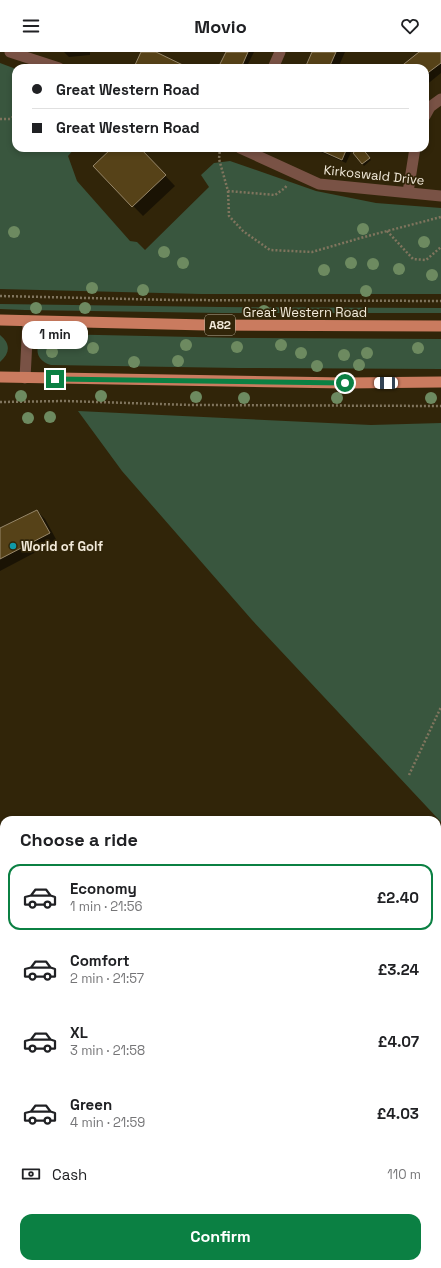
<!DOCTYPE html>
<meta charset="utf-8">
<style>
:root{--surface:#fff;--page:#f6f6f6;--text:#202124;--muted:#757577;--line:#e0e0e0;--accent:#0b8043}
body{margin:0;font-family:"Space Grotesk",sans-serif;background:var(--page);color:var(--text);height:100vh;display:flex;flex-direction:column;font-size:15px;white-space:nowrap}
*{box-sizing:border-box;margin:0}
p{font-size:13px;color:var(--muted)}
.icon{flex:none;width:22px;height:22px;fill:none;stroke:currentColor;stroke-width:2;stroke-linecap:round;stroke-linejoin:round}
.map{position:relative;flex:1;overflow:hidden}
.panel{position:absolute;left:0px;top:764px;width:441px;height:452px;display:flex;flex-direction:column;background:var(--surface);border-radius:12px 12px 0 0;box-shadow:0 2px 6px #0003}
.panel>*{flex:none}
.hud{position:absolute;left:12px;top:12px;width:417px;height:88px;border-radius:12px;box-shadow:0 2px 6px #0003;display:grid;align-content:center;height:88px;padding:0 20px;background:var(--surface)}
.end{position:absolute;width:18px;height:18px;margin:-9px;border:5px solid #0b8043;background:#fff;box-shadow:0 0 0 2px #fff}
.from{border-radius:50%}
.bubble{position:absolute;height:28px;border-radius:12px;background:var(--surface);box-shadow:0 2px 6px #0003;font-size:13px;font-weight:800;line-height:28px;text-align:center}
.car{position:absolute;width:12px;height:24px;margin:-12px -6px;border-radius:5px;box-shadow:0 0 3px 1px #0007;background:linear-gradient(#fff 24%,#345 0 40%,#fff 0 76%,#345 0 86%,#fff 0)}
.hud b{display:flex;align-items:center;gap:14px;height:38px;font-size:15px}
.hud b+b{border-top:1px solid var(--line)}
.hud i{width:10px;height:10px;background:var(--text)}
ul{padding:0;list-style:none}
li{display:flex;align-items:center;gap:12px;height:66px;margin:0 8px 6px;padding:0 12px;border:2px solid transparent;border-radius:12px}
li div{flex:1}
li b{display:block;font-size:15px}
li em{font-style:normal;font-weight:800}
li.selected{border-color:var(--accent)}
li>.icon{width:36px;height:36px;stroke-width:1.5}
h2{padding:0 20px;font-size:18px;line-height:48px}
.pay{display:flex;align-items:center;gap:10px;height:44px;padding:0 20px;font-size:15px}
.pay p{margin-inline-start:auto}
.action{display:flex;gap:8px;margin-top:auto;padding:8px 20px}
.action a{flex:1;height:46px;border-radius:12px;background:var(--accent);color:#fff;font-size:16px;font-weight:800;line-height:46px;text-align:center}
header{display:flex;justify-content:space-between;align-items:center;height:52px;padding:0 20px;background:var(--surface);font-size:18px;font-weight:800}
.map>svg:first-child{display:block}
</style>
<header><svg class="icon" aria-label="menu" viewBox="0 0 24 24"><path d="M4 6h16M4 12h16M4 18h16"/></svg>Movio<svg class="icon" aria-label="heart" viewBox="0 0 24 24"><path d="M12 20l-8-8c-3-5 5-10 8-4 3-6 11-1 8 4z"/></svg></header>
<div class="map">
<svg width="441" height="1216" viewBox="0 0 441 1216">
<rect width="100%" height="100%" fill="#312509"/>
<path fill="#39563e" d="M0 11 16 17V96H75L68 104 77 129 130 189 137 190 145 198 209 135 201 123 214 111 230 109 316 139 376 151 441 156V242H201L0 237Z
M0 252 221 255 441 256V261H221L25 258 0 257Z
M51 282 242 286 441 287V317L238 316 51 313C32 307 34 289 51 282Z
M0 283C11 292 10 301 0 310Z
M78 359 371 373 441 371V770L252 568 122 419Z
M0 977 4 981V1212H437V1193L441 1194V1216H0Z"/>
<path fill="#0007" d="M64 0H90V3L69 5Z
M227 0H254L246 16H219Z
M313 0H345L338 16H306Z
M421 0H441V21L425 34V16H400Z
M113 96H139L175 134 143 164 94 114Z
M312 96H353L346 111Z
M362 98 371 108 364 114 354 101Z
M37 459 45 467 57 489 0 519V477Z"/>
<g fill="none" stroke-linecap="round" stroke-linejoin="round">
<path stroke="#001b24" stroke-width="5.5" d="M0 1078 4 1083
M112 1212 113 1216"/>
</g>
<path fill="#564218" stroke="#97876a" d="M141 0H156L189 16H141L135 13Z
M226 0H248L241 16H218Z
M312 0H336L329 16H305Z
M419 0H441V11L425 23V16H399Z
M112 96H140L166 123 132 155 93 114Z
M315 96H347L342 108Z
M359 96H362L370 106 362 112 353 101Z
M37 458 50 481 0 507V476Z"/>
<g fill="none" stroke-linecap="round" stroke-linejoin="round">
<path stroke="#80755e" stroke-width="2.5" stroke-dasharray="2 2" stroke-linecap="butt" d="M0 67H10L16 63
M220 96 219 107 228 139 275 143 285 136 287 133
M228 139 229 164 243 179 270 198 312 200 364 185 441 165
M387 179 413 207 426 208 441 195
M0 244 174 248 441 249
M0 350 66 349 190 353 441 354
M409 723 441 655
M0 1197 4 1200
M18 1212 22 1216"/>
<path stroke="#795245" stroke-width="11" d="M273 16 280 0
M425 64 430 55 441 47
M408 140 415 96
M25 326 28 269"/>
<path stroke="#795245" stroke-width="11" d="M10 0 59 16
M240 96 319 132 441 144"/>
<path stroke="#ca7b5f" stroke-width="11" d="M0 268 206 273 441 274
M0 325 345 331 441 330"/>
</g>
<g fill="#6d8a60">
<circle cx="363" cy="177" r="6"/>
<circle cx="14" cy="180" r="6"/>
<circle cx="424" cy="190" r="6"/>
<circle cx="164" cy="200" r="6"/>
<circle cx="183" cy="211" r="6"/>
<circle cx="351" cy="211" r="6"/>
<circle cx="373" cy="212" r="6"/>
<circle cx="399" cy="217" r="6"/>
<circle cx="324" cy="218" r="6"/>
<circle cx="432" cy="223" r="6"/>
<circle cx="92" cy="236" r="6"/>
<circle cx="143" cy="238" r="6"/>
<circle cx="366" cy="239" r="6"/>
<circle cx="36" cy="256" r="6"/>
<circle cx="85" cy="256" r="6"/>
<circle cx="264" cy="259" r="6"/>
<circle cx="186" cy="293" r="6"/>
<circle cx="281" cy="293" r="6"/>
<circle cx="237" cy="295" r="6"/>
<circle cx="93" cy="296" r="6"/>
<circle cx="418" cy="296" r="6"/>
<circle cx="52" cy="300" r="6"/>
<circle cx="301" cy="301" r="6"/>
<circle cx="367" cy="301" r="6"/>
<circle cx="344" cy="303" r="6"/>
<circle cx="178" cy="309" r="6"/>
<circle cx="134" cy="310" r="6"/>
<circle cx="359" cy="313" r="6"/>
<circle cx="317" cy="314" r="6"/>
<circle cx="21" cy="344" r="6"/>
<circle cx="101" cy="344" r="6"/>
<circle cx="196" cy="345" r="6"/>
<circle cx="244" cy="346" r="6"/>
<circle cx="337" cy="346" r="6"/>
<circle cx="431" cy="346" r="6"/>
<circle cx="50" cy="365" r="6"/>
<circle cx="28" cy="366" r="6"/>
</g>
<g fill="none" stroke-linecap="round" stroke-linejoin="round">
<path stroke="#0b8043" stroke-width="5" d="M55 327 345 331"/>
</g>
<circle fill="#0f9aa8" stroke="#312509" stroke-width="1.5" cx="13" cy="494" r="4"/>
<g text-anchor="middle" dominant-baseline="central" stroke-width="3.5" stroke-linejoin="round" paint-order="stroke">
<rect fill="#312509" stroke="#b8af9b" stroke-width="1" x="205" y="263" width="30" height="20" rx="3"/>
<g font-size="12" font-weight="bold" fill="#f2eada">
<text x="220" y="273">A82</text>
</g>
<g font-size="13" fill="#f2eada" stroke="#312509">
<text transform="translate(374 123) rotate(6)">Kirkoswald Drive</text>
<text x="305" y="260">Great Western Road</text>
</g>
<g font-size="13" font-weight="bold" fill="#f2eada" stroke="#312509" text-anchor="start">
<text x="21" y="494">World of Golf</text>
</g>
</g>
</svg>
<i class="end from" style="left:345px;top:331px"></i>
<i class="end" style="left:55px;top:327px"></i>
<div class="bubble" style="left:22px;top:269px;width:66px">1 min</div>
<i class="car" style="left:386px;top:331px;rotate:270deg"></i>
<div class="hud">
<b><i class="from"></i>Great Western Road</b>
<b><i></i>Great Western Road</b>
</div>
<section class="panel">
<h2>Choose a ride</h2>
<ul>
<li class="selected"><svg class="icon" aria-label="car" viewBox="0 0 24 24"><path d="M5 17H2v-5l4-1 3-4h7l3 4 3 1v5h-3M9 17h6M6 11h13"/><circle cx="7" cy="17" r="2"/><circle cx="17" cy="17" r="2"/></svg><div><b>Economy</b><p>1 min · 21:56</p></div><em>£2.40</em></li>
<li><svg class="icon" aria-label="car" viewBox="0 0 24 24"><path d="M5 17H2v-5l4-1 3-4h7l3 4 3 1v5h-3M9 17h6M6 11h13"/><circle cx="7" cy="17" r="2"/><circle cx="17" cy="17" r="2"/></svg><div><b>Comfort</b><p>2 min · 21:57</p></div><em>£3.24</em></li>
<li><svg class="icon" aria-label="car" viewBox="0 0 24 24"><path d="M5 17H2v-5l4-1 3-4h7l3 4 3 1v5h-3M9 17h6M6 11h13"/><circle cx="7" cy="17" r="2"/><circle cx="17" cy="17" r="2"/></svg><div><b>XL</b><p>3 min · 21:58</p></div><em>£4.07</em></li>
<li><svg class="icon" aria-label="car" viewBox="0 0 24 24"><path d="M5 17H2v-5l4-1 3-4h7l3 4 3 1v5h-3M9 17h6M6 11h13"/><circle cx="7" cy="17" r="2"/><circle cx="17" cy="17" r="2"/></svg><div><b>Green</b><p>4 min · 21:59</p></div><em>£4.03</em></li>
</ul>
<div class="pay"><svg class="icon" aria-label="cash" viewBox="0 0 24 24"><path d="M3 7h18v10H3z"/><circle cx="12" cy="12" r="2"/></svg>Cash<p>110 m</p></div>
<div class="action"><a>Confirm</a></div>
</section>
</div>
